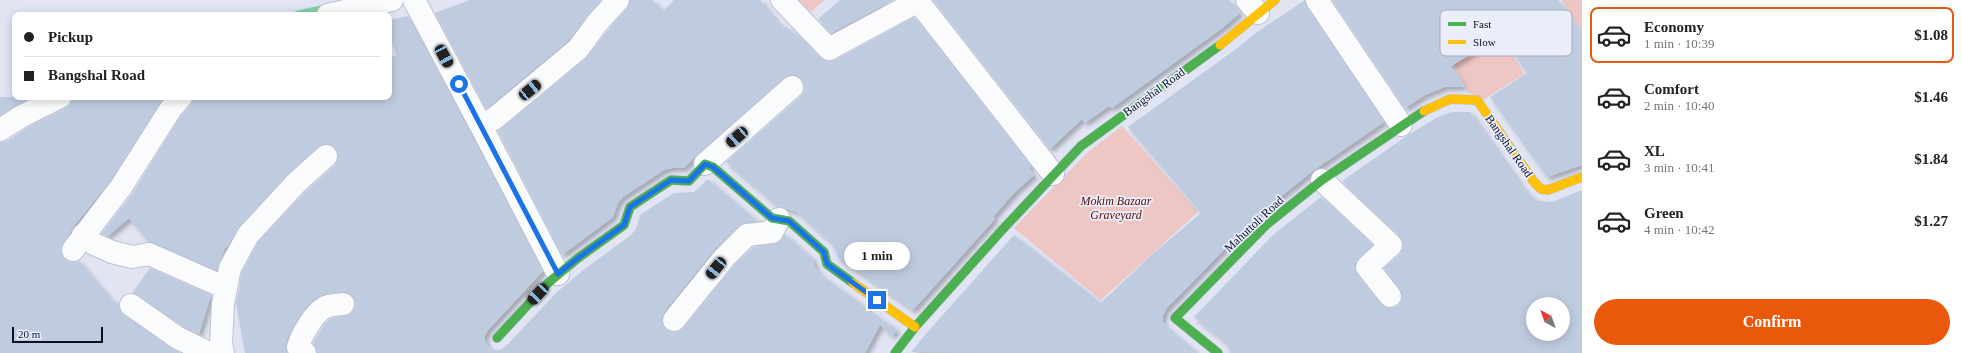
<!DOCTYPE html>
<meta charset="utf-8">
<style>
:root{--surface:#fff;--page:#f2f2f2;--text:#222;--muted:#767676;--line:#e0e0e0;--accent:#ea580c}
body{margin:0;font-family:Georgia,serif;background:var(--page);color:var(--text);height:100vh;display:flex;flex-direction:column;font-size:15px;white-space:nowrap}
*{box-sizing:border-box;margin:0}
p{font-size:13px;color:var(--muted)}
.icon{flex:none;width:22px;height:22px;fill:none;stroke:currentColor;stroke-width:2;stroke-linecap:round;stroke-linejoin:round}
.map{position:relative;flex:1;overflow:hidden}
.drawer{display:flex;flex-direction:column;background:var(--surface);width:380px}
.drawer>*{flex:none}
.banner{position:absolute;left:12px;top:12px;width:380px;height:88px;border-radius:8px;box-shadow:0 2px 10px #0003;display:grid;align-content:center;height:88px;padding:0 12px;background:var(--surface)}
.needle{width:26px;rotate:320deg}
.fabs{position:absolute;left:1526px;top:297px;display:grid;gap:8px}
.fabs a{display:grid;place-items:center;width:44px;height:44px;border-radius:50%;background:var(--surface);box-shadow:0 2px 10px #0003;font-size:20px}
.scale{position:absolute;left:12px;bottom:10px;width:91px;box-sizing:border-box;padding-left:4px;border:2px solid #0b0f26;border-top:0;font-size:11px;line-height:14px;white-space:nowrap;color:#0b0f26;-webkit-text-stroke:3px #eaeefb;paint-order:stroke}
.end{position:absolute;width:18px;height:18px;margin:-9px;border:5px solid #1a73e8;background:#fff;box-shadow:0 0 0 2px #fff}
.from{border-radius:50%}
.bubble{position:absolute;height:28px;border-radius:14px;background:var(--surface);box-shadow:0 2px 10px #0003;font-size:13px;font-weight:700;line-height:28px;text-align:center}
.car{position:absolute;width:12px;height:24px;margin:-12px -6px;border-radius:5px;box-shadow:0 0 3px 1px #0007;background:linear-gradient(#222 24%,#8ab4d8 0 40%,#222 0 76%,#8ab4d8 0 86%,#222 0)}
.banner b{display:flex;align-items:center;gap:14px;height:38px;font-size:15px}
.banner b+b{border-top:1px solid var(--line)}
.banner i{width:10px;height:10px;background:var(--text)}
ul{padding:7px 0 0;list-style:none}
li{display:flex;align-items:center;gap:12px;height:56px;margin:0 8px 6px;padding:0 4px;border:2px solid transparent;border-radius:8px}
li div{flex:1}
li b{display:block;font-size:15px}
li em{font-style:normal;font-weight:700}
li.active{border-color:var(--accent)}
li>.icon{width:36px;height:36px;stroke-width:1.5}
.button{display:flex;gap:8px;margin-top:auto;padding:8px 12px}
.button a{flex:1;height:46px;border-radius:24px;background:var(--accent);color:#fff;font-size:16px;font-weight:700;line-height:46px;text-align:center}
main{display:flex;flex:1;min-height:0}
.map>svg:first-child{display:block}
</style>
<main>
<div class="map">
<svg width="1582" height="353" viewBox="0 0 1582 353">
<defs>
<filter id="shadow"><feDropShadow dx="3.5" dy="3.5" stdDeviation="2" flood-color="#0004"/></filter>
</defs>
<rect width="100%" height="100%" fill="#e1e4f3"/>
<path fill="#eec6c3" d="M798 0H824L811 12Z
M1562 0H1582V30Z
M1528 2 1542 99 1523 41 1510 50 1524 74 1483 100 1468 92 1448 52 1476 37 1484 48 1501 39 1492 24Z
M1122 126 1198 212 1101 300 1014 228 1087 153Z"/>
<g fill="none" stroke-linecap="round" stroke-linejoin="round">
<path stroke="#7fd3a5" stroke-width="9" d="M298 15 330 8"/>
</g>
<path fill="#bfcce0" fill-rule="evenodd" filter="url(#shadow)" d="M470 0H601L569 40 486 109 435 13Z
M630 0H652L663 11 674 0H760L783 29 786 26 798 37 799 36 820 58 828 61 835 60 914 17 1031 166 1029 168 1034 175 1014 193 993 217 995 219 913 310 838 257 832 243 797 212 778 206 726 162 801 96 804 91V85L802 79 796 75H790L784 78 697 155 684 168H672L664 170 623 197 618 203 613 217 562 255 498 131 586 58 607 31 627 8Z
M840 0H894L831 33 818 19Z
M933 0H1229L1240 13 1221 29 1112 108 1109 106 1085 123 1082 119 1050 149Z
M1305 0 1307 7 1384 122 1314 170 1258 215 1166 309 1163 316V322L1167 327 1198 353 911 352 925 335 1014 235 1101 303 1149 257 1201 213 1128 127 1236 49 1257 32Z
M1332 0H1558L1582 35V165L1547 177 1490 97 1527 73 1501 36 1451 66 1464 87H1445L1425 95 1405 108Z
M408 16 543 271 488 330 485 335V341L489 347 494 350H500L506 346 557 292 586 268 631 235 636 229 640 215 674 193 694 192 708 179 757 221 746 223 739 226 714 250 664 312 662 318 663 325 666 329 672 332 679 331 683 328 733 266 753 247 779 242 785 234 813 259 815 267 820 274 897 330 892 336 880 325 865 353H317L313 343 325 323 332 318 350 314 355 308V302L353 296 347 292H341L322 295 306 307 288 337 286 343 288 353H245L236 303 242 272 258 242 306 191 335 165 338 160V153L335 147 330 144H323L318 147 289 173 239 227 226 248V245L217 270 149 242 129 218 108 236 101 234 132 194 180 117 191 105 193 97H389V58L397 55 389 36V20Z
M0 97H32L0 115Z
M72 97H165L111 180 73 227 61 249 62 255 66 260 72 262 79 261 113 302 114 300 119 306 124 315 180 353H0V142L7 141 28 127 66 108 71 104Z
M1452 112H1470L1524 189 1533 198 1539 201 1552 202 1582 190V353H1230L1226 343 1194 317 1274 234 1321 197 1373 245 1355 263V269L1357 275 1380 304 1386 308H1391L1398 306 1402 300V294L1384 268 1400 254 1403 248V241L1400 236 1342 181 1408 135 1438 117ZM1533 304H1563V334H1533Z
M150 268 211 295 199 334 184 327 138 295 132 293Z"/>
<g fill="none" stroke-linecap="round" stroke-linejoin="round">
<g stroke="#bcc0d3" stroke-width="24">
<path id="street" d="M414 0 481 126 495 118 578 49 597 23 618 0
M782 0 829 49 918 1
M917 0 1053 174
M1247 0 1258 13
M1317 0 1401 125
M328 15 392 0
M481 126 558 274
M0 130 22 116 60 97
M705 164 792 87
M1322 180 1391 245 1367 267 1390 296
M83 235 94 244 112 252 132 257 149 254 226 288
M73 250 121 187 170 110 181 97
M131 305 178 338 209 353
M674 320 724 258 747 235 772 232 779 219
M223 353 221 344 223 304 230 268 248 235 297 182 326 156
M305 353 298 347C301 336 314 313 324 308 330 304 337 305 343 304"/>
</g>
<g stroke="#bcc0d3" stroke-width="10">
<path id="fast" d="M497 338 548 283 578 258 624 225 630 207 671 180 689 181 705 164 713 167 772 218 789 221 824 252 827 264 853 283
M895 353 915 327 1002 230 1081 146 1220 45
M1218 353 1175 318 1266 225 1322 180 1424 111"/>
</g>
<g stroke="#bcc0d3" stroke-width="10">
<path id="slow" d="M1220 45 1275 0
M1424 111 1450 99 1477 100 1534 182 1541 189 1548 190 1582 177
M853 283 915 327"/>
</g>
<use href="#street" stroke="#fafbfd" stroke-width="22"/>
<use href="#fast" stroke="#4caf50" stroke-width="9"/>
<use href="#slow" stroke="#ffc107" stroke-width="9"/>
</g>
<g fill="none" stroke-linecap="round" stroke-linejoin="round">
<path stroke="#1a73e8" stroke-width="5" d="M459 84 558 274 578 258 624 225 630 207 671 180 689 181 705 164 713 167 772 218 789 221 824 252 827 264 877 300"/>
</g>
<g text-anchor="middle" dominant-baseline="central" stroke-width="3.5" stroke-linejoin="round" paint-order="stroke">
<g font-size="12" fill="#0b0f26" stroke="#eaeefb">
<text transform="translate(1154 92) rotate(-36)">Bangshal Road</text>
<text transform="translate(1509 146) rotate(55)">Bangshal Road</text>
<text transform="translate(1254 224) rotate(-43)">Mahuttoli Road</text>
</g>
<g font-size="12" font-style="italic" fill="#580e00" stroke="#eaeefb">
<text x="1116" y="201">Mokim Bazaar<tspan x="1116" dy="14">Graveyard</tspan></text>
</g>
</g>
<rect x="1440" y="10" width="132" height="46" rx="6" fill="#eaeefb" stroke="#a7abbb" stroke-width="1"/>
<rect x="1448" y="22" width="18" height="4" fill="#4caf50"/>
<rect x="1448" y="40" width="18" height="4" fill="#ffc107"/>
<g font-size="11" fill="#0b0f26">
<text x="1473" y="28">Fast</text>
<text x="1473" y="46">Slow</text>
</g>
</svg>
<div class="fabs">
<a><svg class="needle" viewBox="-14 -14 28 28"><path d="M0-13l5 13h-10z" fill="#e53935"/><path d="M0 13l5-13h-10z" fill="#767676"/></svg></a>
</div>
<div class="scale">20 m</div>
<i class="end from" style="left:459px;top:84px"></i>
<i class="end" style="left:877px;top:300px"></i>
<div class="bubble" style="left:844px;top:242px;width:66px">1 min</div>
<i class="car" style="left:444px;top:56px;rotate:151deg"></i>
<i class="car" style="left:530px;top:90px;rotate:51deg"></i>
<i class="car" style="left:737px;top:137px;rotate:229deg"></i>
<i class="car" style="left:716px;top:268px;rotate:219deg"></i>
<i class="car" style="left:538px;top:294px;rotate:223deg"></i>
<div class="banner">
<b><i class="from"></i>Pickup</b>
<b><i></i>Bangshal Road</b>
</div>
</div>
<section class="drawer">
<ul>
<li class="active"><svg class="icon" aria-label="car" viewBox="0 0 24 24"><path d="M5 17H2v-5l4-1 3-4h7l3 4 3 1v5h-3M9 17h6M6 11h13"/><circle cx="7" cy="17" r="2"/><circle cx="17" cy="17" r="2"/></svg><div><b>Economy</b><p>1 min · 10:39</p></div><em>$1.08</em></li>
<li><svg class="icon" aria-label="car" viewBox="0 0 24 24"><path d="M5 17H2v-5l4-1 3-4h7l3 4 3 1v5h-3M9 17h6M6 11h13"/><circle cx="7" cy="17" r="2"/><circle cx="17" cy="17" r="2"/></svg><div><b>Comfort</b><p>2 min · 10:40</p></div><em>$1.46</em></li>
<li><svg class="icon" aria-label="car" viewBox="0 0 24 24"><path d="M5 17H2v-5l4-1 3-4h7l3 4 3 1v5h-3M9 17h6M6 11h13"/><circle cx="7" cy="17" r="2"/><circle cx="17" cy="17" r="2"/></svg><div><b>XL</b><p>3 min · 10:41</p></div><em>$1.84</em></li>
<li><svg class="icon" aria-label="car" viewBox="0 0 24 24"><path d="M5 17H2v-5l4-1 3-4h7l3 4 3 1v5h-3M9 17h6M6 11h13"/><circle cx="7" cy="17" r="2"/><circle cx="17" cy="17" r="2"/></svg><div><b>Green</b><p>4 min · 10:42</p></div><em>$1.27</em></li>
</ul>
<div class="button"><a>Confirm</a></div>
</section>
</main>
